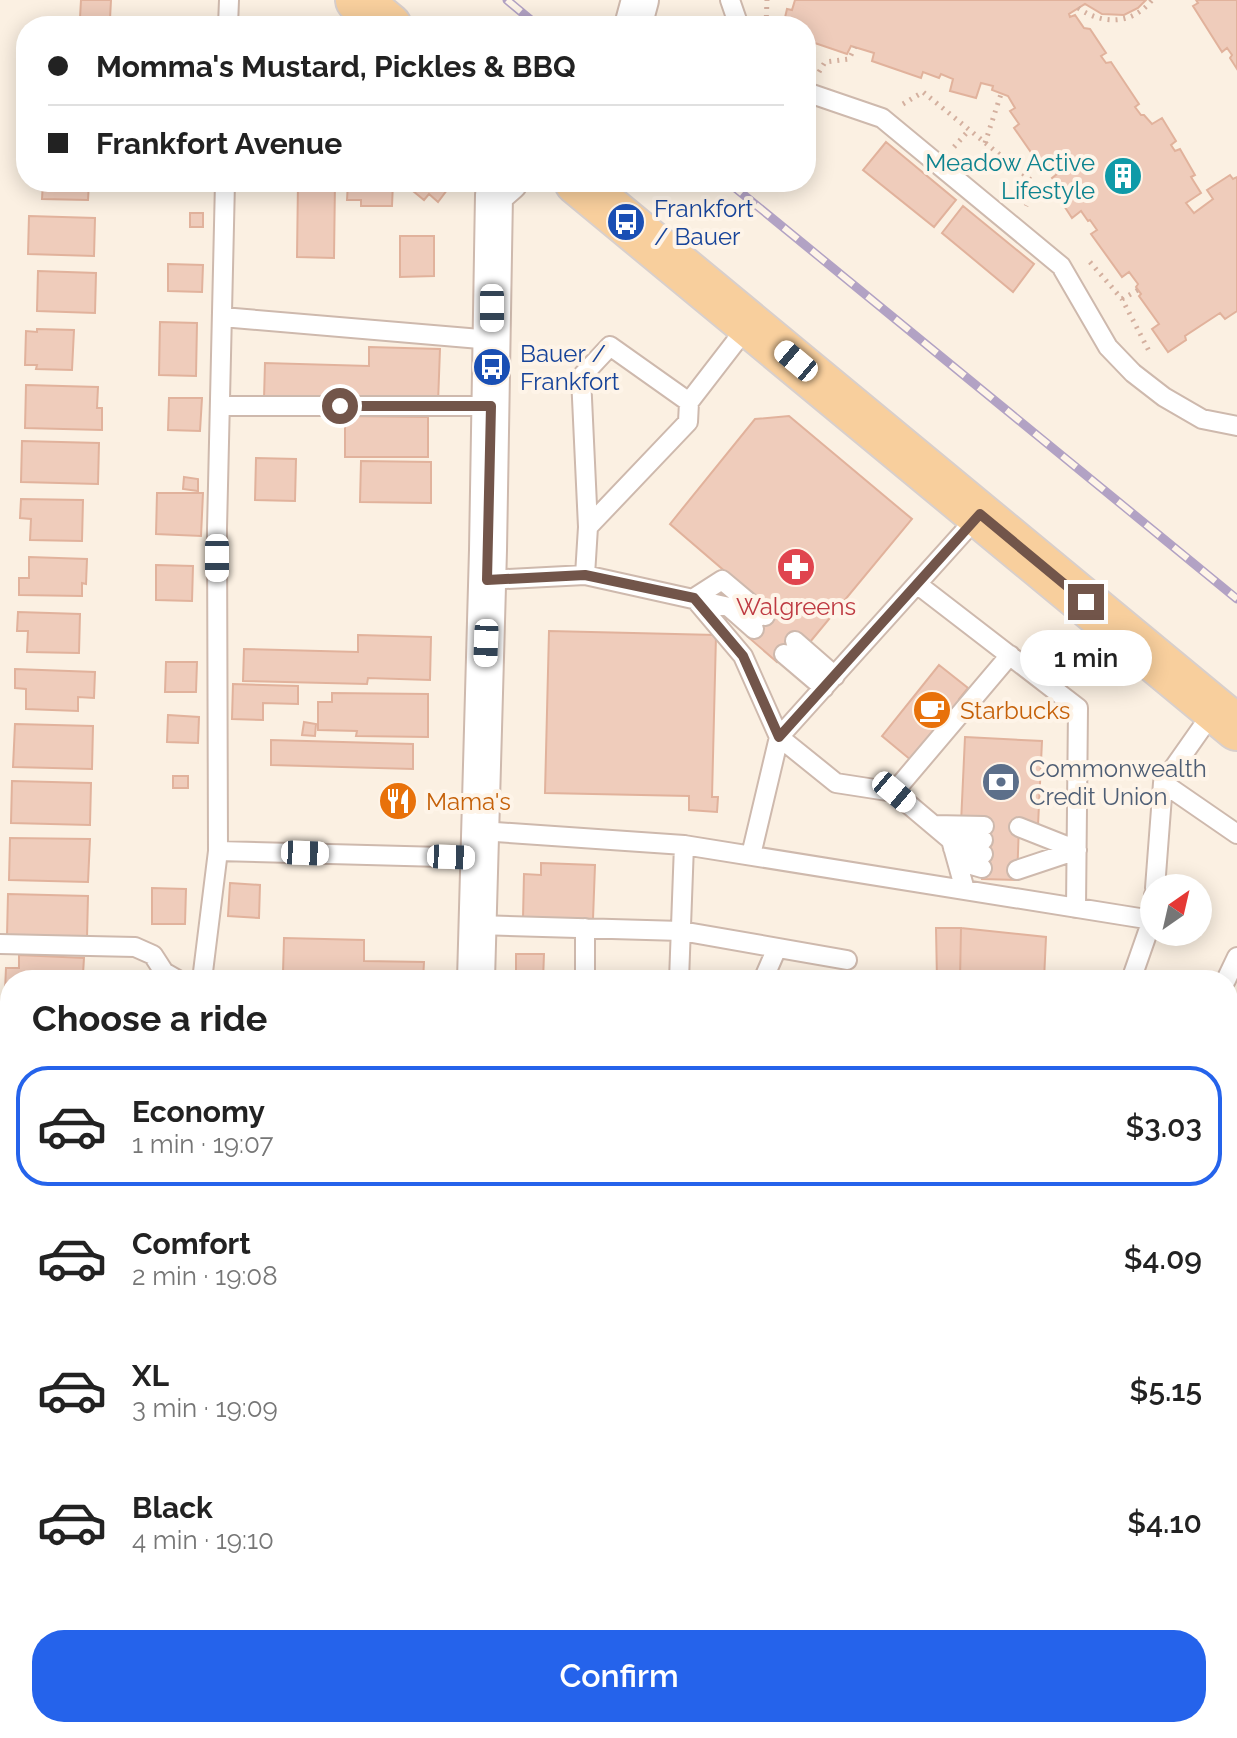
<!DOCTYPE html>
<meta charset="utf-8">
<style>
:root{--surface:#fff;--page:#f2f2f2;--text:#222;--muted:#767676;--line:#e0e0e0;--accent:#2563eb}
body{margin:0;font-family:Raleway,sans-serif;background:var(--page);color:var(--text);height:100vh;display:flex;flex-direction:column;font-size:30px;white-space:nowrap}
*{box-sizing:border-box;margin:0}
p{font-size:26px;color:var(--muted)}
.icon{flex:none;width:44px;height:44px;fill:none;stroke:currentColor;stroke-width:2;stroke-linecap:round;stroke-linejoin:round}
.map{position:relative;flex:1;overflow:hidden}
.panel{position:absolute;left:0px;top:970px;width:1238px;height:768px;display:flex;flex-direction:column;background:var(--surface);border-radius:32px 32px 0 0;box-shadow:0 4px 20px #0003}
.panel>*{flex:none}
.guide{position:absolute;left:16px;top:16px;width:800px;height:176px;border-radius:32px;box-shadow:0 4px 20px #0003;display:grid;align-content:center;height:176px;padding:0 32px;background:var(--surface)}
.needle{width:52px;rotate:34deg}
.buttons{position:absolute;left:1140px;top:874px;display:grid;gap:16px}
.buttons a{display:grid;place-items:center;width:72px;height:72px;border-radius:50%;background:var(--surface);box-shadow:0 4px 20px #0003;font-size:40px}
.end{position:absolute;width:36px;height:36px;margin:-18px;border:10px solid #72554a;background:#fff;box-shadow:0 0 0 4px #fff}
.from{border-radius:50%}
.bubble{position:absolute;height:56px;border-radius:28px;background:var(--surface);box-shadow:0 4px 20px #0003;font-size:26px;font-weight:600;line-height:56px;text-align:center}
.car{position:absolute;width:24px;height:48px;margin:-24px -12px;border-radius:10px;box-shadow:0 0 6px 2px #0007;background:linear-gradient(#fff 24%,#345 0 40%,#fff 0 76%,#345 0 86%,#fff 0)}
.guide b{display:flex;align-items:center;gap:28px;height:76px;font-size:30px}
.guide b+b{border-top:2px solid var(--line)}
.guide i{width:20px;height:20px;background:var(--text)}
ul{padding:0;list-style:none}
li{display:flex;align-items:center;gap:24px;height:120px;margin:0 16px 12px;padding:0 16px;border:4px solid transparent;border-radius:32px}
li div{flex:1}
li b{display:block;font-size:30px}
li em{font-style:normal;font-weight:600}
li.on{border-color:var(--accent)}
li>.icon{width:72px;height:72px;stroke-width:1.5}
h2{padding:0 32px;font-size:36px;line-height:96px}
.cta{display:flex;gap:16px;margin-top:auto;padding:16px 32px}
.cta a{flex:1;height:92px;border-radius:32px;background:var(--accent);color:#fff;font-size:32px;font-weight:600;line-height:92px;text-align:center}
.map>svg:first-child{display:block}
</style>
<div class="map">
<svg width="1237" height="1738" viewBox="0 0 1237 1738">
<rect width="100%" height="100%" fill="#fbf0e2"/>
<path fill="#efccbb" stroke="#e1b29c" stroke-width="2" d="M81 0H111L110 19 80 18Z
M795 0H1146L1138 8 1124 15 1102 14 1085 4 1069 14 1070 17 1075 15 1084 28 1090 29 1106 53 1101 56 1106 63 1111 62 1139 104 1135 107 1141 115H1144L1152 124 1162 118 1176 141 1171 145 1175 151 1180 149 1195 175 1191 177 1201 193 1186 203 1194 213 1213 199 1207 190 1230 175 1233 179 1237 177V311L1225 319 1220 313 1185 336 1186 340 1168 352 1152 329 1159 324 1139 296 1141 294 1136 287 1138 284 1129 272 1122 277 1091 234 1097 230 1090 220 1088 221 1081 211 1072 218 1057 195 1062 191 1052 178 1057 174 1051 166 1044 171 1014 128 1019 124 1010 111 1015 108 1008 96 992 90 993 86 981 83 976 98 950 91 953 79 941 74 939 78 923 72 921 78 872 61 874 53 851 46 847 54 806 40V26H783L787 9 792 10Z
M1196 0H1237V69L1230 58 1232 55 1227 48 1222 52 1193 6 1198 3Z
M886 142 956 200 934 227 863 170Z
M43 182H89L88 200 42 199Z
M298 182H335L334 258 297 257Z
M348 182H393L392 206H361V200H347Z
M402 182H453L438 202 429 194 424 200Z
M963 206 1034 264 1013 292 942 233Z
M190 213H203V227H190Z
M29 216 95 218 94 256 28 254Z
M400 236H434V276L400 277Z
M168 264 203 265 202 292 168 291Z
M38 271 96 273 95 313 37 311Z
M160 322 197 323 196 376 159 375Z
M37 329 74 330 72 370 36 369 37 365H25L26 331 37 332Z
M369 347 440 349 438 403 264 399 265 363 369 366Z
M26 385 98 387 97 408H102V430L25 428Z
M169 398H202L200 431 168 430Z
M345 416 428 417V457H345Z
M789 416 912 519 810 642 800 634 777 662 748 637 770 610 670 524 755 419Z
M22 441 99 443 98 484 21 482Z
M256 458 296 459 295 501 255 500Z
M361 461 431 462V503L360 502Z
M184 477 198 479V491L183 489Z
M157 493H203L201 536 156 534Z
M21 499 83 500 82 541 30 540 31 519 20 518Z
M29 557 87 559 86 584 82 583V596L19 595V578H29Z
M156 565 193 566 192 601 156 600Z
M18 612 80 614 79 653 27 652 28 631H17Z
M549 631 716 635 712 797H718L717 812 689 810V796L545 793Z
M358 635 431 637 430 680 368 678 367 684 243 681 244 649 358 652Z
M166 662H197L196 692H165Z
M939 665 968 688 959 699 965 704 912 761 882 736Z
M15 669 95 672 94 698 78 697V711L26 709V689L15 688Z
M233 684 298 686V704L263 703V720L232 719Z
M332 693 428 694V737L356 736 357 731 318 730V702H332Z
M168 715 199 717 198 743 167 742Z
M304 722 316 724 315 736 302 735Z
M15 724 93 726 92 769 13 767Z
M965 737 1042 741 1038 826 1019 825 1017 880 982 879 984 824 961 823Z
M271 740 413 744V769L271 765Z
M173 776H188V788H173Z
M12 781 91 783 90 825 11 823Z
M10 838 90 839 88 882 9 880Z
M541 863 595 865 593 919 523 918 524 874 541 875Z
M230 883 260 885 259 918 228 916Z
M152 888 186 889 185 924H152Z
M8 894 88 896 87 938 7 936Z
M936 928H961L960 980H937Z
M961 928 1046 937 1044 980H960Z
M284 938 364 940V961L424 962 423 980H277V973H283Z
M516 954H544L543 980H516Z
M19 955 84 958 83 974H91V980H10V1014L4 1013 6 968H19Z
M1237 1085V1246L1228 1244V1104Z
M10 1203V1280L0 1278V1258Z
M0 1367H10V1408H7V1391H0Z
M1228 1415 1237 1417V1539L1228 1538Z
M5 1422H10V1462H4Z
M0 1477H10V1517H0Z
M2 1533H10V1578L0 1577Z
M0 1601H10V1653H4V1640H0Z
M1228 1654H1237V1697H1228Z
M0 1682H10V1720H0Z
M1228 1722H1237V1738H1203V1728H1228Z
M124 1728H187V1737L124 1735Z
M345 1728H384V1730H375V1738H345Z
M523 1728H611V1738H523Z
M687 1728H716L715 1738H686Z
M764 1728H829L828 1738H764Z
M988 1728H1053L1052 1738H988Z
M1096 1728H1125V1738H1095Z
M240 1729H270V1738H240Z"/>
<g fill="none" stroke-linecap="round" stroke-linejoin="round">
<g stroke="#ceb9ad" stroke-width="22">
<path id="service" d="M730 0 739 26
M228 26 229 0
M806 92 882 118 1061 266 1108 347 1133 373 1164 397 1202 419 1237 426
M222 317 492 340
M220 406H491
M588 527 688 422 689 402 750 323
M585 575 588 527 581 377 610 346 689 402
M487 580 585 575 729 607 754 629
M917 584 1078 708 1076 908
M694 598 743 656 779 737 836 783 894 792 951 840 965 890
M694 598 722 580 765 616
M795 641 835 676
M784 654 824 688
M1163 783 1237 834
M894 792 1010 655
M934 825 984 826
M1019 827 1077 850
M481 831 684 845
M949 838 983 840
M953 848 983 854
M218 851 217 529 225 182
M751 855 779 737 980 514
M958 861 982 868
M1017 870 1077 850
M1155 888 1163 783 1215 709
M478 925 681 931 847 960
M0 944 135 947 153 955 164 972 178 980
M202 980 218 851 480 858
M585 980V928
M679 980 684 845 1152 920 1154 895
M763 980 777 948
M1131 980 1152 920
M1226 980 1237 957
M1228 1278 1237 1279
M1228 1586H1237"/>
</g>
<g stroke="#ceb9ad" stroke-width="40">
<path id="minor" d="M633 26 640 0
M476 980 488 550 494 195 509 182
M452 1738V1728
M911 1738V1728"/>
</g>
<g stroke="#d8cfcc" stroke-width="48">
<path id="primary" d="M358 0 389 26
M577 182 1237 728
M0 1104 10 1106
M1228 1324 1237 1326"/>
</g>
<path stroke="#d4b09f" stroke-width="5" stroke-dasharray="2 6" stroke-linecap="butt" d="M1078 8C1103 25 1132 25 1152 0
M766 25 767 0
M819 72 825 62 849 59 855 47
M903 104 923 92 1032 181 1036 186 1026 206
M985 143 1001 94
M954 147 969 130
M1090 262 1122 299 1150 353
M1122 299 1138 290"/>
<use href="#service" stroke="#fff" stroke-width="18"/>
<use href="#minor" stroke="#fff" stroke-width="36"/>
<use href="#primary" stroke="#f8cf9d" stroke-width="44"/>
<g stroke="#b2a2c4" stroke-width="9">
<path id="rail" d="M507 0 538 26
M728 182 1237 599"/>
</g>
<use href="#rail" stroke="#fef4e8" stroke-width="6" stroke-dasharray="18" stroke-linecap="butt"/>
</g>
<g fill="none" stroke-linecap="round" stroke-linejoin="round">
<path stroke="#72554a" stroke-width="10" d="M340 406H491L487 580 585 575 694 598 743 656 779 737 980 514 1086 602"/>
</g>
<defs>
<g id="building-disc" transform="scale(2)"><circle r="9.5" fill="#0f9aa8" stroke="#fef4e8"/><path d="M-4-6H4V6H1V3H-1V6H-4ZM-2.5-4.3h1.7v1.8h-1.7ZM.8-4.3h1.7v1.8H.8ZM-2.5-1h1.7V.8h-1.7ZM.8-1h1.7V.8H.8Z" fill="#fff"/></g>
<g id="bus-disc" transform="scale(2)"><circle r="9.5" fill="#1a4fb4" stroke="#fef4e8"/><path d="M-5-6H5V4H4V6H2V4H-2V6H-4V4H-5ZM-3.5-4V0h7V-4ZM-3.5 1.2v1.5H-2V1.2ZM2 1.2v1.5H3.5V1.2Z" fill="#fff"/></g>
<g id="pharmacy-disc" transform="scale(2)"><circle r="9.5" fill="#e0444e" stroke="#fef4e8"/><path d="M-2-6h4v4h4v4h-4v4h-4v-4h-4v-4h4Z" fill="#fff"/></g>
<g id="cafe-disc" transform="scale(2)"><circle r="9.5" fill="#e8710a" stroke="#fef4e8"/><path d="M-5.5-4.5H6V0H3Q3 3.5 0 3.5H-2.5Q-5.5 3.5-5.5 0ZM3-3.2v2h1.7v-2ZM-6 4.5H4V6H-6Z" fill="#fff"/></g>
<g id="bank-disc" transform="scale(2)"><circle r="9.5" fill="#5c6f8a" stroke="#fef4e8"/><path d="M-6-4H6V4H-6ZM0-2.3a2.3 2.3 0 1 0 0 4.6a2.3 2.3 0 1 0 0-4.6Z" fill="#fff"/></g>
<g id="restaurant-disc" transform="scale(2)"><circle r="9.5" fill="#e8710a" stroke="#fef4e8"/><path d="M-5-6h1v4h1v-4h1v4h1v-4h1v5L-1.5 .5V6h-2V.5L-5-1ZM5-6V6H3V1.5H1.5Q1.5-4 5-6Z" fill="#fff"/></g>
</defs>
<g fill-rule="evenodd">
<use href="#building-disc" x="1123" y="176"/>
<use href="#bus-disc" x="626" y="222"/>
<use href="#bus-disc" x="492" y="367"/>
<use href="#pharmacy-disc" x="796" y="567"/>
<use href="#cafe-disc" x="932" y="710"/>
<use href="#bank-disc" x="1001" y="782"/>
<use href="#restaurant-disc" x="398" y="801"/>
</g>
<g text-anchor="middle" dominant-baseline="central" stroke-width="8" stroke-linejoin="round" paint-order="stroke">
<g font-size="24" fill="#0d838f" stroke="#fef4e8" text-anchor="end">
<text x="1095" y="162">Meadow Active<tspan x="1095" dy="28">Lifestyle</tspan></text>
</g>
<g font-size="24" fill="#164399" stroke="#fef4e8" text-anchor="start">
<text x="654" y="208">Frankfort<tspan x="654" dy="28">/ Bauer</tspan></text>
<text x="520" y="353">Bauer /<tspan x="520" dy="28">Frankfort</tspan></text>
</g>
<g font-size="24" fill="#be3a42" stroke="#fef4e8">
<text x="796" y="606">Walgreens</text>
</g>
<g font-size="24" fill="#c56008" stroke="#fef4e8" text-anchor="start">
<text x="960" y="710">Starbucks</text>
<text x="426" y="801">Mama's</text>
</g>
<g font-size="24" fill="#4e5e75" stroke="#fef4e8" text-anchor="start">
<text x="1029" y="768">Commonwealth<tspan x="1029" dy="28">Credit Union</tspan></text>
</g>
</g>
</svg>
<div class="buttons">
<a><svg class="needle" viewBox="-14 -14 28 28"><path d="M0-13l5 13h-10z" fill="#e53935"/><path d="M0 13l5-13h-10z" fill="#767676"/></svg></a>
</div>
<i class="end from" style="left:340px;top:406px"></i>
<i class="end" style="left:1086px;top:602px"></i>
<div class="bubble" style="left:1020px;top:630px;width:132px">1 min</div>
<i class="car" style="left:492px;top:308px;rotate:180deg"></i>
<i class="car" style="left:796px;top:361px;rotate:310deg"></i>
<i class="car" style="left:217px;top:558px;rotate:180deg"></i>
<i class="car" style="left:486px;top:643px;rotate:182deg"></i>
<i class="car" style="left:894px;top:792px;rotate:130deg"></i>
<i class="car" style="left:305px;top:853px;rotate:92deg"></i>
<i class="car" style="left:451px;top:857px;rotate:92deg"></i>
<div class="guide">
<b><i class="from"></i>Momma's Mustard, Pickles &amp; BBQ</b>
<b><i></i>Frankfort Avenue</b>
</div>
<section class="panel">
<h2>Choose a ride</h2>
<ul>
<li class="on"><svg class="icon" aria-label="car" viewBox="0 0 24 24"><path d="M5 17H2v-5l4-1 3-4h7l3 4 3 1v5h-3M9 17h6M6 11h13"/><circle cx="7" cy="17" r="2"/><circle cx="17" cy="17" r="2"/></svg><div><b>Economy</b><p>1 min · 19:07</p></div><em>$3.03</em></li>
<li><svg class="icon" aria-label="car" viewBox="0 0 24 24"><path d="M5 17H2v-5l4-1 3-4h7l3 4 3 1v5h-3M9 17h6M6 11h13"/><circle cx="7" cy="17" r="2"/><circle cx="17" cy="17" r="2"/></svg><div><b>Comfort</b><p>2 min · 19:08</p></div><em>$4.09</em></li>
<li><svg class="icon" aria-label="car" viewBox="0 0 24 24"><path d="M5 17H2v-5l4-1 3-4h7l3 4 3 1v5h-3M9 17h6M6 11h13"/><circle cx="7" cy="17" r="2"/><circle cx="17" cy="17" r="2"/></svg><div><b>XL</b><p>3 min · 19:09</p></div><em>$5.15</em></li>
<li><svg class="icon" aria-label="car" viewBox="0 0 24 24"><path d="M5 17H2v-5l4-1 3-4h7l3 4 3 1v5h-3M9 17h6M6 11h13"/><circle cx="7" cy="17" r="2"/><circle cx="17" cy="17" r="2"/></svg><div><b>Black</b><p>4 min · 19:10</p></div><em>$4.10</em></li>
</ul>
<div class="cta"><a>Confirm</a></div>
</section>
</div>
